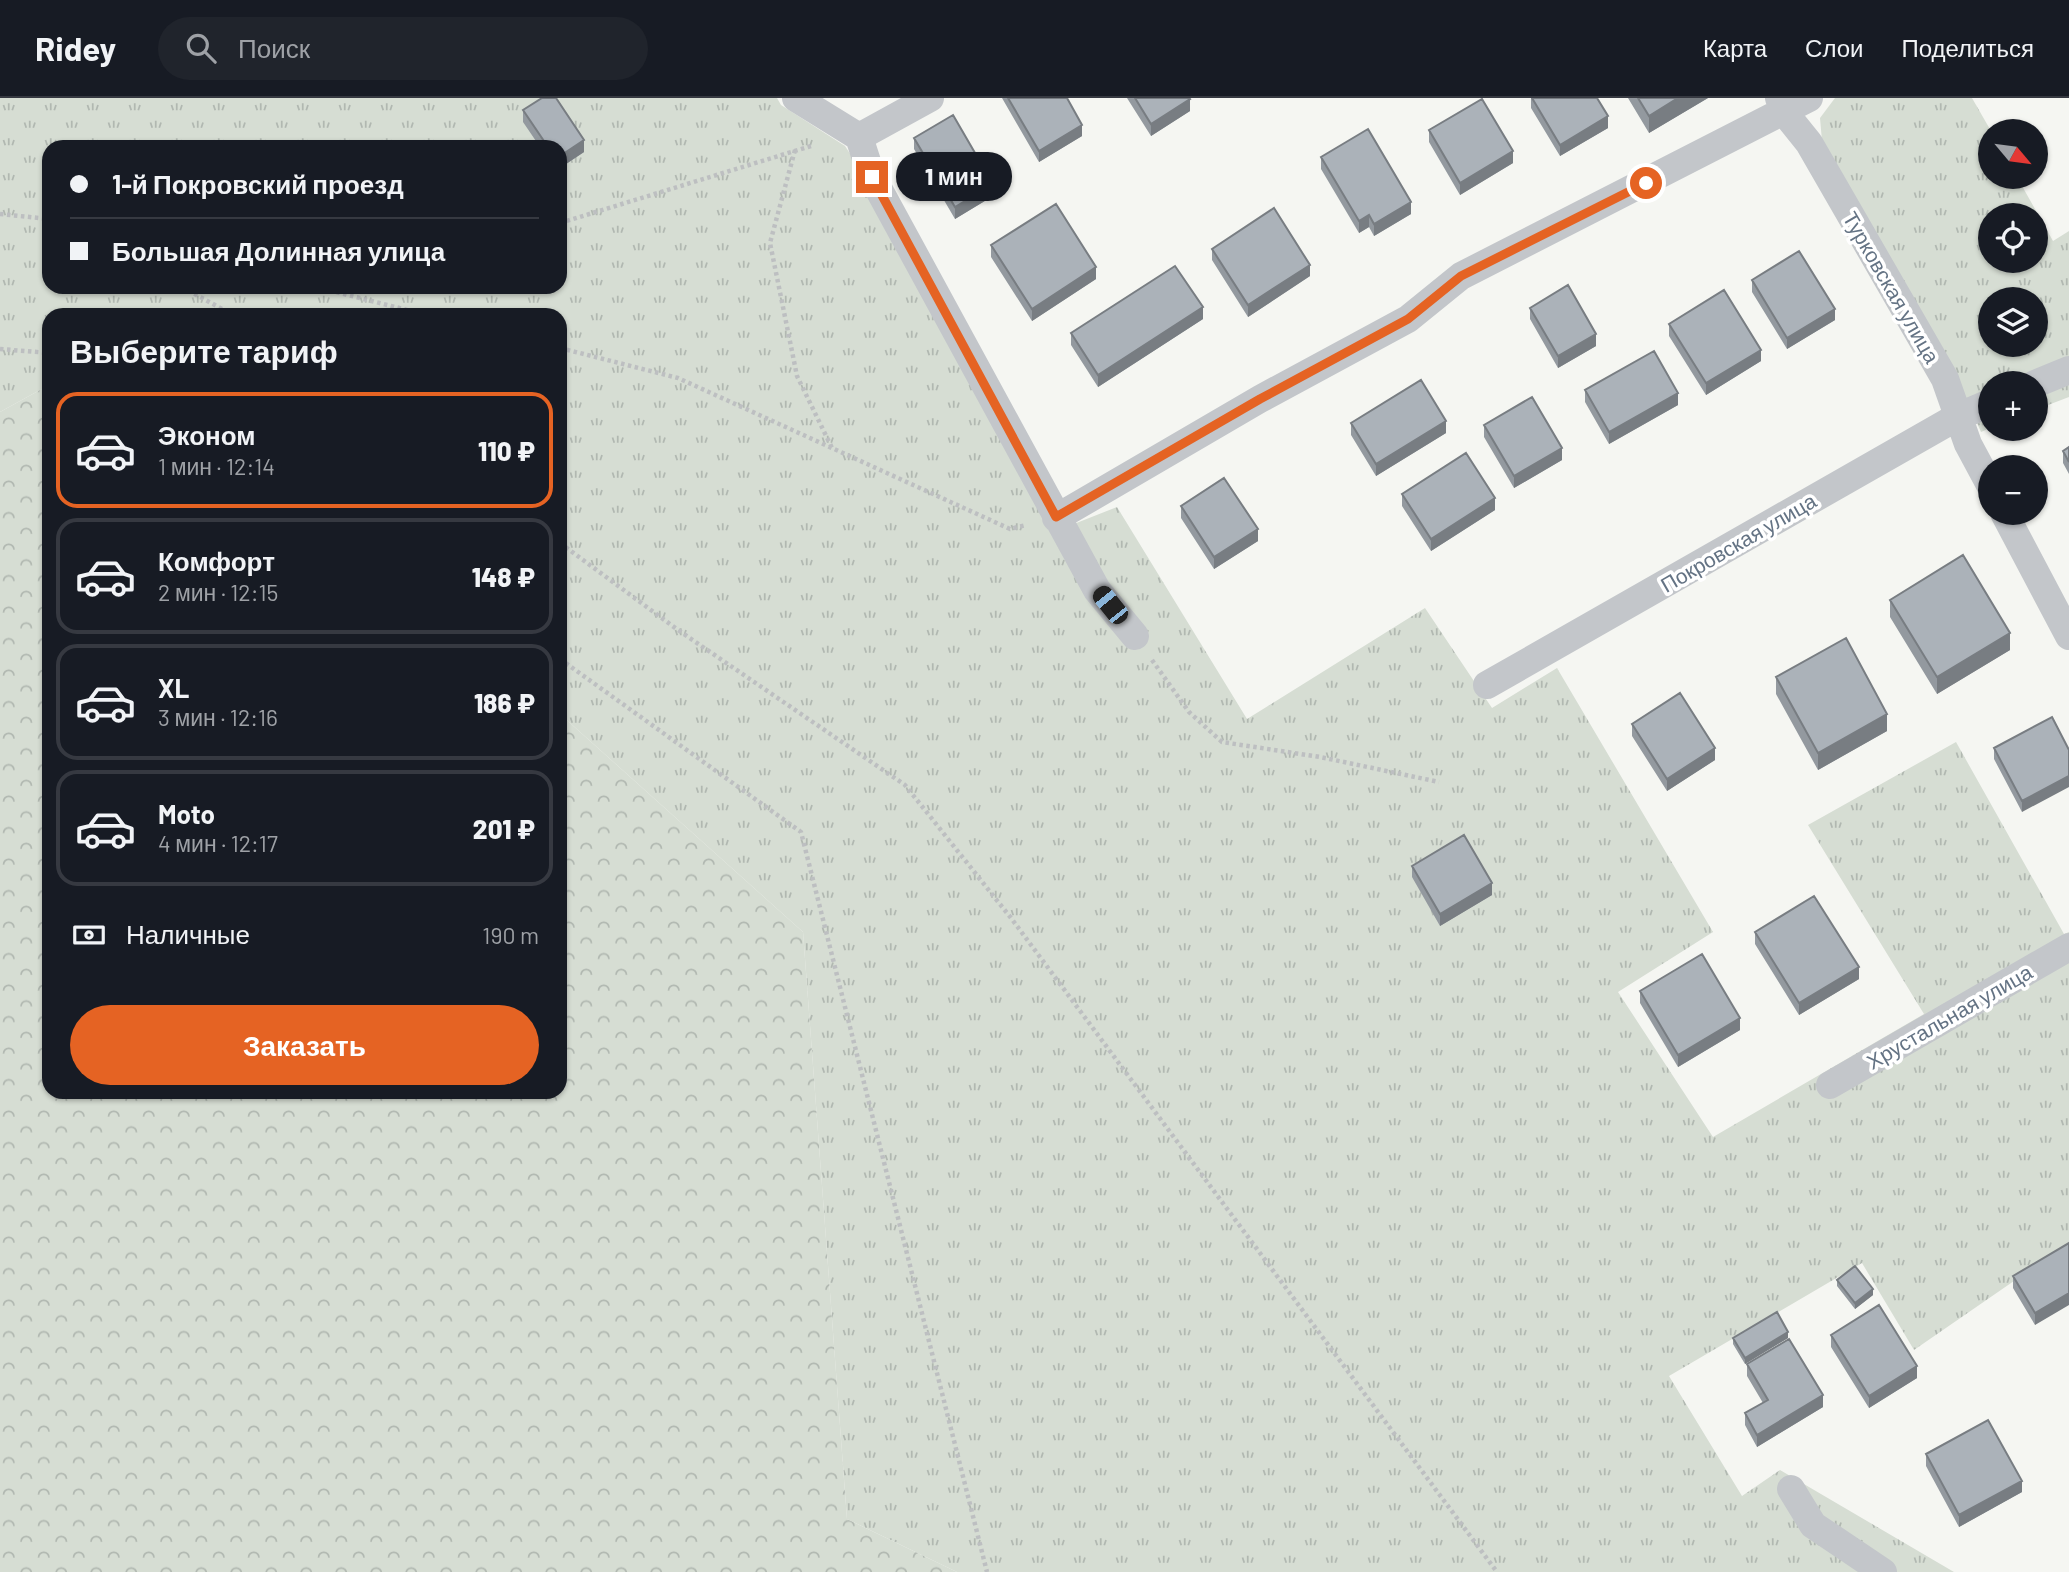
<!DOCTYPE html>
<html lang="ru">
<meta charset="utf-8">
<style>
:root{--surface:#171b24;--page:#20242c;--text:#f1f3f6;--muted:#9ea1a6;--line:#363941;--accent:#e56323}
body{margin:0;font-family:Barlow,sans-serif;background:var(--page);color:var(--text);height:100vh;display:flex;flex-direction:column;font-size:26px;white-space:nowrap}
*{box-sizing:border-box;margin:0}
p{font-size:23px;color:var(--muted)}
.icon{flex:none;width:38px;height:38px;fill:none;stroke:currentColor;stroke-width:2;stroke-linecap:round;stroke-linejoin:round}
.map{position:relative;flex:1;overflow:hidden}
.panel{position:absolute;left:42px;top:210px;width:525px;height:791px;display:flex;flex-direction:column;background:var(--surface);border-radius:21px;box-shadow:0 2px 5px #0004}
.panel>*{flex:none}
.top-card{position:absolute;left:42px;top:42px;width:525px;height:154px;border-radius:21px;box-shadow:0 2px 5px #0004;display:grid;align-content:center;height:154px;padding:0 28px;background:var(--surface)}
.needle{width:46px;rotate:119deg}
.buttons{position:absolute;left:1978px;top:21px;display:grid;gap:14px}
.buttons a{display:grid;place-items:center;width:70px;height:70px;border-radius:50%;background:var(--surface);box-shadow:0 2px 5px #0004;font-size:35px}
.end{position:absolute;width:32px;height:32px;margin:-16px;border:9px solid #e56323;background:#fff;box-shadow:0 0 0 4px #fff}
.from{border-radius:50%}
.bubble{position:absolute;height:49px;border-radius:24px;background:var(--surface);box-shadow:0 2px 5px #0004;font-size:23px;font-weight:800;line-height:49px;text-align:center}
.car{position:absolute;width:21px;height:42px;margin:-21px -10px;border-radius:9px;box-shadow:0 0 5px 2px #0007;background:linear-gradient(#222 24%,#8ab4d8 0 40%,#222 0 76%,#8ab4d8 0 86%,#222 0)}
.top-card b{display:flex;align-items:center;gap:24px;height:66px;font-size:26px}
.top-card b+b{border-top:2px solid var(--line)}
.top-card i{width:18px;height:18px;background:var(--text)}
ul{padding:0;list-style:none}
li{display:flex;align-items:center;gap:21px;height:116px;margin:0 14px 10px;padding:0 14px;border:4px solid var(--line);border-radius:21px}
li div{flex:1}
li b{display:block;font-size:26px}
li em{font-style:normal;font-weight:800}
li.selected{border-color:var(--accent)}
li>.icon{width:63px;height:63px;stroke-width:1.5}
h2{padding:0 28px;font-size:32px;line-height:84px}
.pay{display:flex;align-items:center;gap:18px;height:77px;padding:0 28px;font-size:26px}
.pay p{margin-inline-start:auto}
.cta{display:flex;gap:14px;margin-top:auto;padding:14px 28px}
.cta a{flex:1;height:80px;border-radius:42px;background:var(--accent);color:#fff;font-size:28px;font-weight:800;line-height:80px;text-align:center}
header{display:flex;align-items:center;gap:42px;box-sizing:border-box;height:98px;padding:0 35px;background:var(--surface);border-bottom:2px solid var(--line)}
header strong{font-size:33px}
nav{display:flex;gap:38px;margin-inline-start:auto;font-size:24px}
.search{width:490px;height:63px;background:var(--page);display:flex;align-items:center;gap:18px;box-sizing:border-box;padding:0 24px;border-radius:38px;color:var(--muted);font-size:26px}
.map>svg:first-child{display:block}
</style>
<header>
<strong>Ridey</strong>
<div class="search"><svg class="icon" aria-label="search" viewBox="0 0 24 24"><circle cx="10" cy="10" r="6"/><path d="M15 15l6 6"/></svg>Поиск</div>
<nav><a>Карта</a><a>Слои</a><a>Поделиться</a></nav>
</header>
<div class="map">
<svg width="2069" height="1474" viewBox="0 0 2069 1474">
<defs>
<pattern id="grass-tufts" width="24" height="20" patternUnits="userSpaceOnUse" patternTransform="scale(1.75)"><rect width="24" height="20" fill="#d6ddd3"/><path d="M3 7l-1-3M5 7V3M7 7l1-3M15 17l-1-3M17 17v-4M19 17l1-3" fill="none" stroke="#b1b8b1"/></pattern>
<pattern id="forest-crowns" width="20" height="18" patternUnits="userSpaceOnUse" patternTransform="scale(1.75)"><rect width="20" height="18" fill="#d6ddd3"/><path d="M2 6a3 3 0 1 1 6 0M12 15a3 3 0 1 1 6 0" fill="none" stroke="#b1b8b1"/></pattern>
</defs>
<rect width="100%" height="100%" fill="#f5f6f2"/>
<path fill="url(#grass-tufts)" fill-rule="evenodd" d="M0 0H777L781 7 845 48 868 83 1051 435 1117 409 1247 621 1425 510 1492 610 1557 570 1713 834 1618 894 1713 1039 1924 916 1808 727 1956 644 2064 836 2069 834V1145L1914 1252 1862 1165 1669 1278 1742 1398 1780 1372 1954 1474H957L847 1421 803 834 560 616V217H49V287L0 314ZM49 49H560V189H49Z
M1835 0H1972L1991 33 1990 79H2017L2053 143 2069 133V299L2035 312V285H1990V330L1981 334 1957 280 1822 43 1820 20ZM1990 117H2035V163H1990ZM1990 201H2035V247H1990Z"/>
<path fill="url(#forest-crowns)" d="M49 287V994H560V616L803 834 847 1421 957 1474H0V314Z"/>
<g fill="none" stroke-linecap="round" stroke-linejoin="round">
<path stroke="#bdbfc1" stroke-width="4.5" stroke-dasharray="3.5 3.5" stroke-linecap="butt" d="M795 52 770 145 797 278 832 350
M0 116 49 121
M560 125 811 48
M182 189 233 217
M316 189 427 217
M560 250 678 280 1010 431 1026 427
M0 251 49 255
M560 445 678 532 905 687 1011 820 1497 1474
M560 561 801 734 987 1474
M1152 562 1189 614 1222 644 1320 659 1439 684"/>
<path stroke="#c3c6ca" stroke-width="28" d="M796 0 859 39 872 79 1097 492 1135 538
M1779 0 1784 14 1809 45 1945 281 1968 346 1990 387
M859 39 930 0
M2035 286 2069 272
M2004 415 2069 538
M1056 420 1260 301 1408 221 1461 178 1809 0
M1487 587 1957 319 1990 305
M1830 987 2069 849
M1791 1391 1813 1427 1883 1474"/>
</g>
<path fill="#93999f" d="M1002 0H1067L1082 38 1039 64Z
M1127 0H1189L1190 13 1151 38Z
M1531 0H1597L1608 30 1560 58 1531 10Z
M1628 0H1708L1649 35Z
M523 12 584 54 560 70V49H540L523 24Z
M1429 32 1513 65 1460 97 1429 44Z
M914 40 993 98 955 121 914 51Z
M1321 59 1411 116 1374 138 1369 129 1359 135 1321 71Z
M991 147 1096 181 1032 223 991 159Z
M1212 151 1310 178 1248 219 1212 162Z
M1752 182 1835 222 1787 251 1752 194Z
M1530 210 1596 248 1558 270 1530 221Z
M1203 221 1098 289 1071 247V235Z
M1669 226 1761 263 1706 297 1669 238Z
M1585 292 1678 307 1609 346 1585 304Z
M1351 325 1446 335 1376 378 1351 337Z
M1484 327 1562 362 1514 390 1484 339Z
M2069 349V376L2063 365V353Z
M1402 396 1495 412 1431 453 1402 408Z
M1181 408 1258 443 1214 471 1181 420Z
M1890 502 2010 552 1937 596 1890 519Z
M1776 579 1887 633 1818 672 1776 596Z
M2052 619 2022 714 1994 661V650Z
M1632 626 1715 662 1667 693 1632 638Z
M1412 768 1492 797 1440 828 1412 779Z
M1755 834 1859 881 1799 917 1755 846Z
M1640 893 1740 932 1678 969 1640 905Z
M2069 1145 2035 1227 2013 1190V1178Z
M1837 1182 1873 1197 1855 1211 1837 1188Z
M1831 1237 1917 1280 1869 1310 1831 1249Z
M1733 1240H1788L1745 1266 1733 1246Z
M1747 1266 1823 1309 1757 1349 1745 1327V1315L1763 1305 1747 1278Z
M1926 1356 2022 1394 1959 1429 1926 1368Z"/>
<path fill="#787d82" d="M1678 0H1708L1649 35V18Z
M1190 1V13L1151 38V26Z
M1608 18V30L1560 58V47Z
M1082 27V38L1039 64V53Z
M584 42V54L560 70V58Z
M1513 53V65L1460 97V85Z
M993 86V98L955 121V109Z
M1411 104V116L1374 138V126Z
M1369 117V129L1359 135V123Z
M1310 167V178L1248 219V207Z
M1096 169V181L1032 223V211Z
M1203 209V221L1098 289V277Z
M1835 211V222L1787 251V240Z
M1596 236V248L1558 270V258Z
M1761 252V263L1706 297V285Z
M1678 295V307L1609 346V334Z
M1446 323V335L1376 378V366Z
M1562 350V362L1514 390V378Z
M1495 400V412L1431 453V441Z
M1258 431V443L1214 471V459Z
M2010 535V552L1937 596V579Z
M1887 616V633L1818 672V655Z
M1715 650V662L1667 693V681Z
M2069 678V689L2022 714V703Z
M1492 785V797L1440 828V816Z
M1859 869V881L1799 917V905Z
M1740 920V932L1678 969V957Z
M1873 1191V1197L1855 1211V1205Z
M2069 1195V1207L2035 1227V1215Z
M1788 1234V1240L1745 1266V1260Z
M1917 1268V1280L1869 1310V1298Z
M1823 1297V1309L1757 1349V1337Z
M2022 1383V1394L1959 1429V1417Z"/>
<path fill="#abb2b9" stroke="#787d82" stroke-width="2" d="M542 0H556L584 42 560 58V49H548L523 12Z
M1008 0H1067L1082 27 1039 53Z
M1135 0H1189L1190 1 1151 26Z
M1532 0H1597L1608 18 1560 47Z
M1638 0H1678L1649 18Z
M1482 1 1513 53 1460 85 1429 32Z
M953 17 993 86 955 109 914 40Z
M1368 31 1411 104 1374 126 1369 117 1359 123 1321 59Z
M1056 106 1096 169 1032 211 991 147Z
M1274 110 1310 167 1248 207 1212 151Z
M1799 153 1835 211 1787 240 1752 182Z
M1175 168 1203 209 1098 277 1071 235Z
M1568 187 1596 236 1558 258 1530 210Z
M1724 192 1761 252 1706 285 1669 226Z
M1654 253 1678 295 1609 334 1585 292Z
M1421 282 1446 323 1376 366 1351 325Z
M1532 299 1562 350 1514 378 1484 327Z
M2069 349V364L2063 353Z
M1466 355 1495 400 1431 441 1402 396Z
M1224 380 1258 431 1214 459 1181 408Z
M1963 457 2010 535 1937 579 1890 502Z
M1846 540 1887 616 1818 655 1776 579Z
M1680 595 1715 650 1667 681 1632 626Z
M2052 619 2069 652V678L2022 703 1994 650Z
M1464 737 1492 785 1440 816 1412 768Z
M1814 798 1859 869 1799 905 1755 834Z
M1702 856 1740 920 1678 957 1640 893Z
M2069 1145V1195L2035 1215 2013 1178Z
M1855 1168 1873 1191 1855 1205 1837 1182Z
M1879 1207 1917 1268 1869 1298 1831 1237Z
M1777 1214 1788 1234 1745 1260 1733 1240Z
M1789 1241 1823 1297 1757 1337 1745 1315 1768 1302 1747 1266Z
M1988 1322 2022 1383 1959 1417 1926 1356Z"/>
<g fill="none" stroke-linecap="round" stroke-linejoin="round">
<path stroke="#e56323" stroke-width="9" d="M872 79 1056 419 1260 301 1408 221 1461 178 1646 85"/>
</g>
<g text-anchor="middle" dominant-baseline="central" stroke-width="7" stroke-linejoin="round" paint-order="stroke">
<g font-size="21" fill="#647384" stroke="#fff">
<text transform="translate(1892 189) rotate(60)">Турковская улица</text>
<text transform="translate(1738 444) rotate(-30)">Покровская улица</text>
<text transform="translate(1949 918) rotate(-30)">Хрустальная улица</text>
</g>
</g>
</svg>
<div class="buttons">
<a><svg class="needle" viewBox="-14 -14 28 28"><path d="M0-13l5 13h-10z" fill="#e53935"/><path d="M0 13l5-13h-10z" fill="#9ea1a6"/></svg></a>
<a><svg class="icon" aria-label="locate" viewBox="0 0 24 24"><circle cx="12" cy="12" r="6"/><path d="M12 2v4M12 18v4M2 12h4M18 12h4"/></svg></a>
<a><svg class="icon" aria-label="layers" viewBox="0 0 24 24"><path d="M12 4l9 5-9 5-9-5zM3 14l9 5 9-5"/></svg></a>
<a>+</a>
<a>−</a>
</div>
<i class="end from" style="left:1646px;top:85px"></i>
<i class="end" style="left:872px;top:79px"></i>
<div class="bubble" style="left:896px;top:54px;width:116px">1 мин</div>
<i class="car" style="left:1110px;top:507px;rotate:321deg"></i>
<div class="top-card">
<b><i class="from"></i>1-й Покровский проезд</b>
<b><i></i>Большая Долинная улица</b>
</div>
<section class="panel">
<h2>Выберите тариф</h2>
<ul>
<li class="selected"><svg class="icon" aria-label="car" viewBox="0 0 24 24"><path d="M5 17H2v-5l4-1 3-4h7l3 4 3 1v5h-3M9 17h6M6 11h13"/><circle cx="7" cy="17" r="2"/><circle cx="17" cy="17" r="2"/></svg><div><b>Эконом</b><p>1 мин · 12:14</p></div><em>110 ₽</em></li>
<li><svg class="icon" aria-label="car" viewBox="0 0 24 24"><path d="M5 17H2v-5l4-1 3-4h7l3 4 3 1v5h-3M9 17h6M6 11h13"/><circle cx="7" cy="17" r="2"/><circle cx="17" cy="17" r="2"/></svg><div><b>Комфорт</b><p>2 мин · 12:15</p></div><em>148 ₽</em></li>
<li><svg class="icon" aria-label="car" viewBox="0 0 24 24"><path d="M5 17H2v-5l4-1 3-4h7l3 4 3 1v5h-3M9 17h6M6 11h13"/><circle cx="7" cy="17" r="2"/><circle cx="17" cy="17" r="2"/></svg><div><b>XL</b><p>3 мин · 12:16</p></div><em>186 ₽</em></li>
<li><svg class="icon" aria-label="car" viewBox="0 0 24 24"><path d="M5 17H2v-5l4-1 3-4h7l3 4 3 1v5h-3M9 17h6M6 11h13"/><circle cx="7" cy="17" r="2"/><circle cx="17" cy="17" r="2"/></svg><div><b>Moto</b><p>4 мин · 12:17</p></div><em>201 ₽</em></li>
</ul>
<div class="pay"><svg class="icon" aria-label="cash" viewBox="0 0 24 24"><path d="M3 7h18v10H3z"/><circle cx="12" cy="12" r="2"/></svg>Наличные<p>190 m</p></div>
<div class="cta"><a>Заказать</a></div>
</section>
</div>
